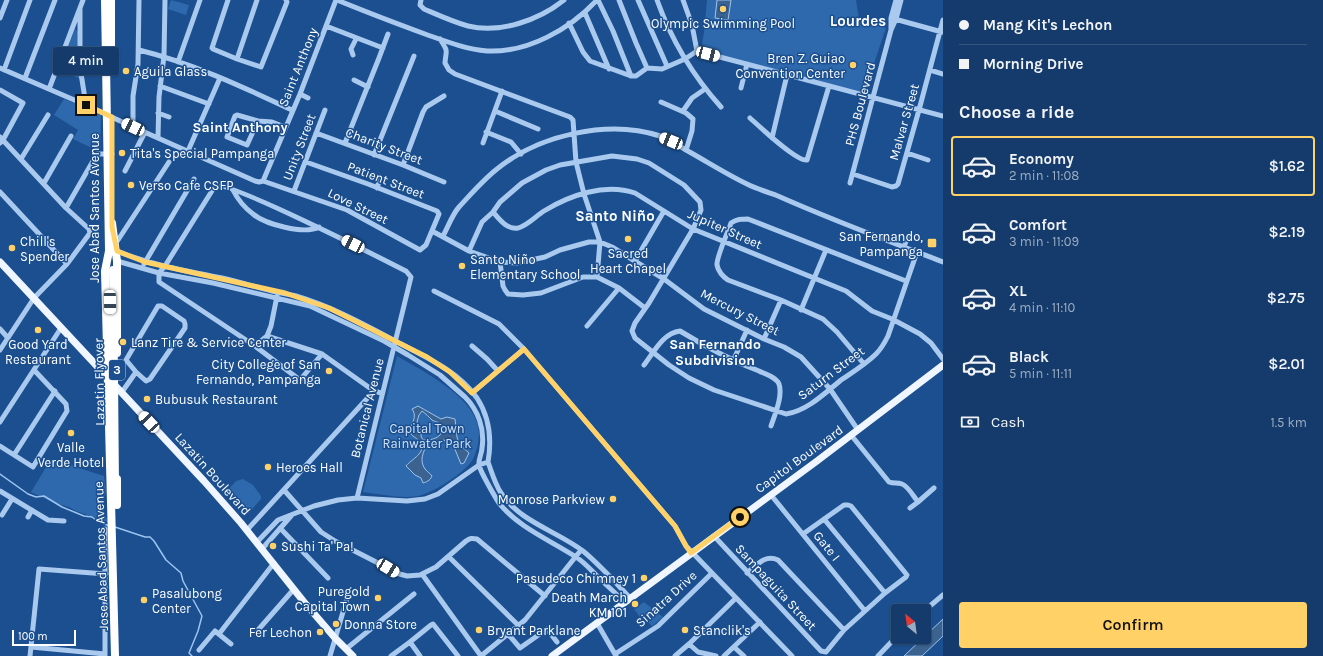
<!DOCTYPE html>
<meta charset="utf-8">
<style>
:root{--surface:#143b6b;--page:#214673;--text:#f1f3f6;--muted:#9dadc1;--line:#33557e;--accent:#ffd166}
body{margin:0;font-family:Karla,sans-serif;background:var(--page);color:var(--text);height:100vh;display:flex;flex-direction:column;font-size:15px;white-space:nowrap}
*{box-sizing:border-box;margin:0}
p{font-size:13px;color:var(--muted)}
.icon{flex:none;width:22px;height:22px;fill:none;stroke:currentColor;stroke-width:2;stroke-linecap:round;stroke-linejoin:round}
.map{position:relative;flex:1;overflow:hidden}
.panel{display:flex;flex-direction:column;background:var(--surface);width:380px}
.panel>*{flex:none}
.hud{display:grid;align-content:center;height:88px;padding:0 16px;background:var(--surface)}
.needle{width:26px;rotate:331deg}
.controls{position:absolute;left:891px;top:604px;display:grid;gap:8px}
.controls a{display:grid;place-items:center;width:40px;height:40px;border-radius:4px;background:var(--surface);box-shadow:0 1px 3px #0004,0 0 0 1px var(--line);font-size:20px}
.scale{position:absolute;left:12px;bottom:10px;width:64px;box-sizing:border-box;padding-left:4px;border:2px solid #fff;border-top:0;font-size:11px;line-height:14px;white-space:nowrap;color:#fff;-webkit-text-stroke:3px #1b4f8f;paint-order:stroke}
.end{position:absolute;width:18px;height:18px;margin:-9px;border:5px solid #ffd166;background:#111;box-shadow:0 0 0 2px #111}
.from{border-radius:50%}
.bubble{position:absolute;height:28px;border-radius:4px;background:var(--surface);box-shadow:0 1px 3px #0004,0 0 0 1px var(--line);font-size:13px;font-weight:600;line-height:28px;text-align:center}
.car{position:absolute;width:12px;height:24px;margin:-12px -6px;border-radius:5px;box-shadow:0 0 3px 1px #0007;background:linear-gradient(#fff 24%,#345 0 40%,#fff 0 76%,#345 0 86%,#fff 0)}
.hud b{display:flex;align-items:center;gap:14px;height:38px;font-size:15px}
.hud b+b{border-top:1px solid var(--line)}
.hud i{width:10px;height:10px;background:var(--text)}
ul{padding:0;list-style:none}
li{display:flex;align-items:center;gap:12px;height:60px;margin:0 8px 6px;padding:0 8px;border:2px solid transparent;border-radius:4px}
li div{flex:1}
li b{display:block;font-size:15px}
li em{font-style:normal;font-weight:600}
li.active{border-color:var(--accent)}
li>.icon{width:36px;height:36px;stroke-width:1.5}
h2{padding:0 16px;font-size:18px;line-height:48px}
.pay{display:flex;align-items:center;gap:10px;height:44px;padding:0 16px;font-size:15px}
.pay p{margin-inline-start:auto}
.primary-button{display:flex;gap:8px;margin-top:auto;padding:8px 16px}
.primary-button a{flex:1;height:46px;border-radius:4px;background:var(--accent);color:#111;font-size:16px;font-weight:600;line-height:46px;text-align:center}
main{display:flex;flex:1;min-height:0}
.map>svg:first-child{display:block}
</style>
<main>
<div class="map">
<svg width="943" height="656" viewBox="0 0 943 656">
<rect width="100%" height="100%" fill="#1b4f8f"/>
<path fill="#2e69ad" d="M171 0 189 5 186 15 168 9Z
M707 0H856L859 19 886 28 863 96 701 51 704 32Z
M75 29 78 32 80 79 59 70Z
M64 99 101 114 100 152 73 139 78 130 54 115Z
M397 356C421 370 466 393 476 420 481 432 479 447 473 459 466 472 433 493 418 496 402 499 380 494 363 492Z
M51 459 104 476 106 491 103 502 104 512 108 522 76 511 69 507 52 502 31 492Z
M243 479 253 485 261 496V499L248 514 228 490 236 481Z
M644 602 663 617 652 626 647 621 644 623 634 609Z"/>
<path fill="#3c6290" stroke="#9cc4f0" fill-rule="evenodd" d="M717 0H731L728 20 715 18Z
M418 406 441 419 447 417 455 419 457 437 459 444 469 453 464 463 461 464 454 447 444 440 428 444C423 451 419 461 425 469 427 472 430 473 432 476 430 481 426 482 423 483L421 478 415 475 406 466C410 460 429 452 419 441 416 437 412 437 410 432 411 423 418 417 412 409ZM422 411C426 414 429 417 432 420 435 422 438 421 440 425 447 436 432 441 423 440L421 436V430L417 422 419 415Z
M943 619V636L922 656H904Z"/>
<g fill="none" stroke-linecap="round" stroke-linejoin="round">
<path stroke="#9cc4f0" stroke-width="1.5" d="M0 474 28 494 36 497 44 496 62 507 84 516 92 517 96 520 109 526
M115 527 145 537H150L154 541 166 560 181 573 183 581 202 616 198 631 189 653 192 656"/>
<path stroke="#a9c9ee" stroke-width="5" d="M228 0 212 48 213 49 237 59 261 67 287 2 286 0
M337 0C366 12 395 23 425 34 445 41 465 49 487 51 528 53 570 29 597 0
M421 0 420 5 424 9C438 15 453 22 468 26 500 34 539 20 564 0
M598 0 613 31 631 76
M619 0 636 43 647 68
M638 0 667 66
M657 0C671 39 693 76 721 107
M683 0 692 25 697 51
M80 8V67L86 105
M585 13 609 69
M0 18 7 0
M891 18 942 32
M569 23 583 52 590 61 631 76H636L647 68 662 69 685 59 697 51
M326 26 383 48
M891 30V18L896 0
M440 39C449 53 446 49 445 63L449 70 455 74 570 117 573 120 576 162 584 194 600 242 597 277
M139 50C192 63 243 87 292 110
M697 51 943 116
M353 55 351 49 356 39
M237 59 257 0
M178 62 200 0
M0 68 86 105 133 127 255 181 259 182 263 181 347 210 420 250 426 245 439 214 437 211 368 184 306 162
M4 70 30 0
M930 70 943 74
M25 78 55 0
M354 80 368 87
M160 86 209 104
M741 88 747 64
M49 89 83 0
M0 90 23 103 3 140 0 143
M300 94 308 98
M661 102 686 113 693 119 692 131 686 150
M495 111 538 129
M683 111 692 98 705 89
M158 113 169 117
M750 118C759 126 797 162 807 160L829 86
M258 121 247 145 227 137 235 116 237 115 258 121 272 122 285 127
M133 127V96L138 64 139 0
M486 132 511 142 521 154
M316 133 403 165 444 182
M0 137 66 208 89 229 90 233 67 264 34 298 0 350
M158 138 159 97 164 56 165 0
M772 138 787 75
M345 143 379 58 388 34
M483 143 502 91
M188 151 220 78
M907 153 928 160
M374 155 414 56
M21 159 48 115
M403 165 423 112 426 107 444 96
M125 171 145 132
M853 174 892 187 896 186 898 184 919 110 943 20
M263 181 300 94 336 0
M44 183 71 136
M850 183 891 30 896 19 901 0
M377 188 380 178
M233 190C237 198 245 208 253 214 265 224 304 235 319 227
M294 191 325 110
M0 192 67 264
M66 208 97 154H112
M493 212C499 219 507 230 518 228 527 226 536 216 544 211 570 195 605 183 635 193L693 229 846 291 872 311 892 319 920 334 931 343 943 359
M432 231 469 251 500 262 517 263 545 257 560 250 589 242H600L612 247 664 279 704 309 764 339 784 347 801 357 830 389 858 430
M443 236C448 227 452 215 459 207 471 194 483 180 497 169 539 135 608 119 660 136 669 139 677 145 686 150 706 161 726 174 747 184 757 189 767 192 778 196 832 220 888 241 943 262
M116 242 118 240 169 162
M904 247 908 236
M117 251C151 265 186 271 222 278 239 282 256 287 272 291 280 293 288 294 296 296 333 307 367 326 401 344 428 358 459 372 477 398 490 418 492 439 488 462
M469 251 482 222 493 212 500 202 522 183 546 170 560 165 612 156 637 159 649 163 684 185 700 202 701 210 693 229 649 303 635 323 632 331 635 338 669 365 689 378 714 390 786 414C807 411 825 393 841 380 853 372 866 364 876 354 881 349 885 342 888 336L917 252
M117 261 159 273 213 283 310 306 384 341 408 355 440 375 465 397C478 410 485 429 482 448 482 453 478 460 479 465 480 471 495 497 499 503 519 528 550 540 576 557 584 562 590 569 596 575 606 585 616 593 625 603
M635 261 664 211
M500 262 503 286 505 290 508 294 523 295 541 293 583 277H597L619 288 645 308
M144 264 194 179
M434 291 499 324 524 349 675 526 686 546 792 656
M158 306H162L184 321 185 324V328L150 379 146 381 136 372 126 360Z
M801 310 826 250
M587 326 619 288
M0 329 8 338
M267 336 322 354 374 391 381 393
M764 339 781 300
M255 346 267 336 271 326 277 296
M472 346 487 359 498 371
M322 354 300 380 255 346 159 282V273L165 266 215 186C228 180 384 260 406 271L411 277 357 498
M733 361 747 330
M864 364 837 332 823 319 781 300 728 280C723 277 718 271 717 265 716 258 728 232 731 223 737 219 741 219 748 219L906 281
M644 365C654 352 663 333 680 331 706 347 730 360 759 371 765 374 776 377 779 384 783 396 775 414 771 426
M122 392 136 372
M472 393 524 349
M0 422 61 328
M851 435 889 482C894 484 897 482 902 484 908 486 914 497 918 502L910 508
M0 446 33 467 67 411 66 404 34 370
M14 455 55 391
M488 462C492 473 495 484 501 493 520 522 557 531 583 551 600 565 616 583 631 599
M284 490 321 532 335 541 380 564 396 573 407 576 420 575 436 567 466 541C470 538 472 538 477 539L545 596
M0 491 48 520 64 521
M771 495 865 611
M918 502 934 488
M2 515 12 499
M28 517 32 510
M824 519 885 593
M280 528 328 578
M105 529V656
M247 530 374 391
M714 536 821 651 826 652 844 630 885 593 906 577 907 575 851 506 848 505H844L803 534
M257 542 278 520 314 506 338 500 357 498 407 501 425 499 438 494 479 465 488 462
M262 549 291 516
M449 557 518 625
M747 573C757 565 765 554 778 560L844 630
M422 574 481 656
M924 611 943 595
M597 623 616 656
M258 630 294 589
M219 634 274 563
M508 634 520 648 547 629 557 642
M410 642 420 656
M689 644 698 652 716 656
M31 647 105 654
M734 647 744 656
M346 649 414 594
M199 650 215 631 231 644
M615 654 658 626 712 573
M30 656 39 569 106 574
M330 656 348 595
M391 656 410 642 431 625 433 624 458 656
M481 656 525 620 581 550
M675 656 689 644 736 598
M724 656 760 622
M878 656 898 635"/>
<path stroke="#f0f6ff" stroke-width="7" d="M0 262 204 481 241 523 304 602 335 638 353 656
M552 656 817 461 943 365"/>
<path stroke="#fff" stroke-width="8" d="M105 0 109 251 105 271 115 656
M111 0V72
M112 223 117 261V353
M117 505V479"/>
<path stroke="#fff" stroke-width="8" d="M113 270 115 486"/>
</g>
<g fill="none" stroke-linecap="round" stroke-linejoin="round">
<path stroke="#ffd166" stroke-width="5" d="M86 105 112 117V227L117 251 145 262 285 293 329 308 427 357 450 372 472 393 524 349 675 526 686 546 691 553 740 517"/>
</g>
<g fill="#ffd166" stroke="#1b4f8f" stroke-width="1.5">
<circle cx="723" cy="9" r="4"/>
<circle cx="853" cy="65" r="4"/>
<circle cx="126" cy="71" r="4"/>
<circle cx="122" cy="153" r="4"/>
<circle cx="131" cy="185" r="4"/>
<circle cx="628" cy="239" r="4"/>
<rect x="927" y="238" width="10" height="10" rx="2"/>
<circle cx="12" cy="248" r="4"/>
<circle cx="462" cy="266" r="4"/>
<circle cx="38" cy="330" r="4"/>
<circle cx="123" cy="342" r="4"/>
<circle cx="329" cy="371" r="4"/>
<circle cx="147" cy="399" r="4"/>
<circle cx="71" cy="433" r="4"/>
<circle cx="268" cy="467" r="4"/>
<circle cx="613" cy="499" r="4"/>
<circle cx="273" cy="546" r="4"/>
<circle cx="644" cy="578" r="4"/>
<circle cx="378" cy="598" r="4"/>
<circle cx="144" cy="600" r="4"/>
<circle cx="635" cy="604" r="4"/>
<circle cx="336" cy="624" r="4"/>
<circle cx="479" cy="630" r="4"/>
<circle cx="685" cy="630" r="4"/>
<circle cx="320" cy="632" r="4"/>
</g>
<g text-anchor="middle" dominant-baseline="central" stroke-width="3" stroke-linejoin="round" paint-order="stroke">
<rect fill="#1b4f8f" stroke="#bbcadd" stroke-width="1" x="109" y="360" width="16" height="20" rx="3"/>
<g font-size="12" font-weight="bold" fill="#fff">
<text x="117" y="370">3</text>
</g>
<g font-size="13" fill="#fff" stroke="#1b4f8f" text-anchor="start">
<text x="723" y="23" text-anchor="middle">Olympic Swimming Pool</text>
<text x="845" y="58" text-anchor="end">Bren Z. Guiao<tspan x="845" dy="15">Convention Center</tspan></text>
<text x="134" y="71">Aguila Glass</text>
<text x="130" y="153">Tita's Special Pampanga</text>
<text x="139" y="185">Verso Cafe CSFP</text>
<text x="923" y="236" text-anchor="end">San Fernando,<tspan x="923" dy="15">Pampanga</tspan></text>
<text x="20" y="241">Chill's<tspan x="20" dy="15">Spender</tspan></text>
<text x="628" y="253" text-anchor="middle">Sacred<tspan x="628" dy="15">Heart Chapel</tspan></text>
<text x="470" y="259">Santo Niño<tspan x="470" dy="15">Elementary School</tspan></text>
<text x="131" y="342">Lanz Tire &amp; Service Center</text>
<text x="38" y="344" text-anchor="middle">Good Yard<tspan x="38" dy="15">Restaurant</tspan></text>
<text x="321" y="364" text-anchor="end">City College of San<tspan x="321" dy="15">Fernando, Pampanga</tspan></text>
<text x="155" y="399">Bubusuk Restaurant</text>
<text x="71" y="447" text-anchor="middle">Valle<tspan x="71" dy="15">Verde Hotel</tspan></text>
<text x="276" y="467">Heroes Hall</text>
<text x="605" y="499" text-anchor="end">Monrose Parkview</text>
<text x="281" y="546">Sushi Ta' Pa!</text>
<text x="636" y="578" text-anchor="end">Pasudeco Chimney 1</text>
<text x="370" y="591" text-anchor="end">Puregold<tspan x="370" dy="15">Capital Town</tspan></text>
<text x="152" y="593">Pasalubong<tspan x="152" dy="15">Center</tspan></text>
<text x="627" y="597" text-anchor="end">Death March<tspan x="627" dy="15">KM 101</tspan></text>
<text x="344" y="624">Donna Store</text>
<text x="487" y="630">Bryant Parklane</text>
<text x="693" y="630">Stanclik's</text>
<text x="312" y="632" text-anchor="end">Fer Lechon</text>
</g>
<g font-size="13" fill="#fff" stroke="#1b4f8f">
<text transform="translate(298 67) rotate(-68)">Saint Anthony</text>
<text transform="translate(860 104) rotate(-75)">PHS Boulevard</text>
<text transform="translate(904 122) rotate(-74)">Malvar Street</text>
<text transform="translate(384 146) rotate(21)">Charity Street</text>
<text transform="translate(299 147) rotate(-69)">Unity Street</text>
<text transform="translate(386 180) rotate(21)">Patient Street</text>
<text transform="translate(358 206) rotate(26)">Love Street</text>
<text transform="translate(94 208) rotate(-90)">Jose Abad Santos Avenue</text>
<text transform="translate(725 229) rotate(24)">Jupiter Street</text>
<text transform="translate(740 312) rotate(27)">Mercury Street</text>
<text transform="translate(831 373) rotate(-37)">Saturn Street</text>
<text transform="translate(99 382) rotate(-91)">Lazatin Flyover</text>
<text transform="translate(367 408) rotate(-76)">Botanical Avenue</text>
<text transform="translate(799 459) rotate(-36)">Capitol Boulevard</text>
<text transform="translate(213 474) rotate(48)">Lazatin Boulevard</text>
<text transform="translate(827 546) rotate(51)">Gate I</text>
<text transform="translate(101 556) rotate(-92)">Jose Abad Santos Avenue</text>
<text transform="translate(776 587) rotate(47)">Sampaguita Street</text>
<text transform="translate(666 599) rotate(-42)">Sinatra Drive</text>
</g>
<g font-size="13" fill="#cfe3fa" stroke="#1b4f8f">
<text x="427" y="428">Capital Town<tspan x="427" dy="15">Rainwater Park</tspan></text>
</g>
<g font-size="14" font-weight="bold" fill="#fff" stroke="#1b4f8f">
<text x="240" y="127">Saint Anthony</text>
<text x="715" y="344">San Fernando<tspan x="715" dy="16">Subdivision</tspan></text>
</g>
<g font-size="15" font-weight="bold" fill="#fff" stroke="#1b4f8f">
<text x="858" y="21">Lourdes</text>
<text x="615" y="216">Santo Niño</text>
</g>
</g>
</svg>
<div class="controls">
<a><svg class="needle" viewBox="-14 -14 28 28"><path d="M0-13l5 13h-10z" fill="#e53935"/><path d="M0 13l5-13h-10z" fill="#9dadc1"/></svg></a>
</div>
<div class="scale">100 m</div>
<i class="end from" style="left:740px;top:517px"></i>
<i class="end" style="left:86px;top:105px"></i>
<div class="bubble" style="left:53px;top:47px;width:66px">4 min</div>
<i class="car" style="left:708px;top:54px;rotate:105deg"></i>
<i class="car" style="left:133px;top:127px;rotate:295deg"></i>
<i class="car" style="left:671px;top:141px;rotate:292deg"></i>
<i class="car" style="left:353px;top:244px;rotate:297deg"></i>
<i class="car" style="left:110px;top:302px;rotate:179deg"></i>
<i class="car" style="left:149px;top:422px;rotate:317deg"></i>
<i class="car" style="left:388px;top:568px;rotate:121deg"></i>
</div>
<section class="panel">
<div class="hud">
<b><i class="from"></i>Mang Kit's Lechon</b>
<b><i></i>Morning Drive</b>
</div>
<h2>Choose a ride</h2>
<ul>
<li class="active"><svg class="icon" aria-label="car" viewBox="0 0 24 24"><path d="M5 17H2v-5l4-1 3-4h7l3 4 3 1v5h-3M9 17h6M6 11h13"/><circle cx="7" cy="17" r="2"/><circle cx="17" cy="17" r="2"/></svg><div><b>Economy</b><p>2 min · 11:08</p></div><em>$1.62</em></li>
<li><svg class="icon" aria-label="car" viewBox="0 0 24 24"><path d="M5 17H2v-5l4-1 3-4h7l3 4 3 1v5h-3M9 17h6M6 11h13"/><circle cx="7" cy="17" r="2"/><circle cx="17" cy="17" r="2"/></svg><div><b>Comfort</b><p>3 min · 11:09</p></div><em>$2.19</em></li>
<li><svg class="icon" aria-label="car" viewBox="0 0 24 24"><path d="M5 17H2v-5l4-1 3-4h7l3 4 3 1v5h-3M9 17h6M6 11h13"/><circle cx="7" cy="17" r="2"/><circle cx="17" cy="17" r="2"/></svg><div><b>XL</b><p>4 min · 11:10</p></div><em>$2.75</em></li>
<li><svg class="icon" aria-label="car" viewBox="0 0 24 24"><path d="M5 17H2v-5l4-1 3-4h7l3 4 3 1v5h-3M9 17h6M6 11h13"/><circle cx="7" cy="17" r="2"/><circle cx="17" cy="17" r="2"/></svg><div><b>Black</b><p>5 min · 11:11</p></div><em>$2.01</em></li>
</ul>
<div class="pay"><svg class="icon" aria-label="cash" viewBox="0 0 24 24"><path d="M3 7h18v10H3z"/><circle cx="12" cy="12" r="2"/></svg>Cash<p>1.5 km</p></div>
<div class="primary-button"><a>Confirm</a></div>
</section>
</main>
